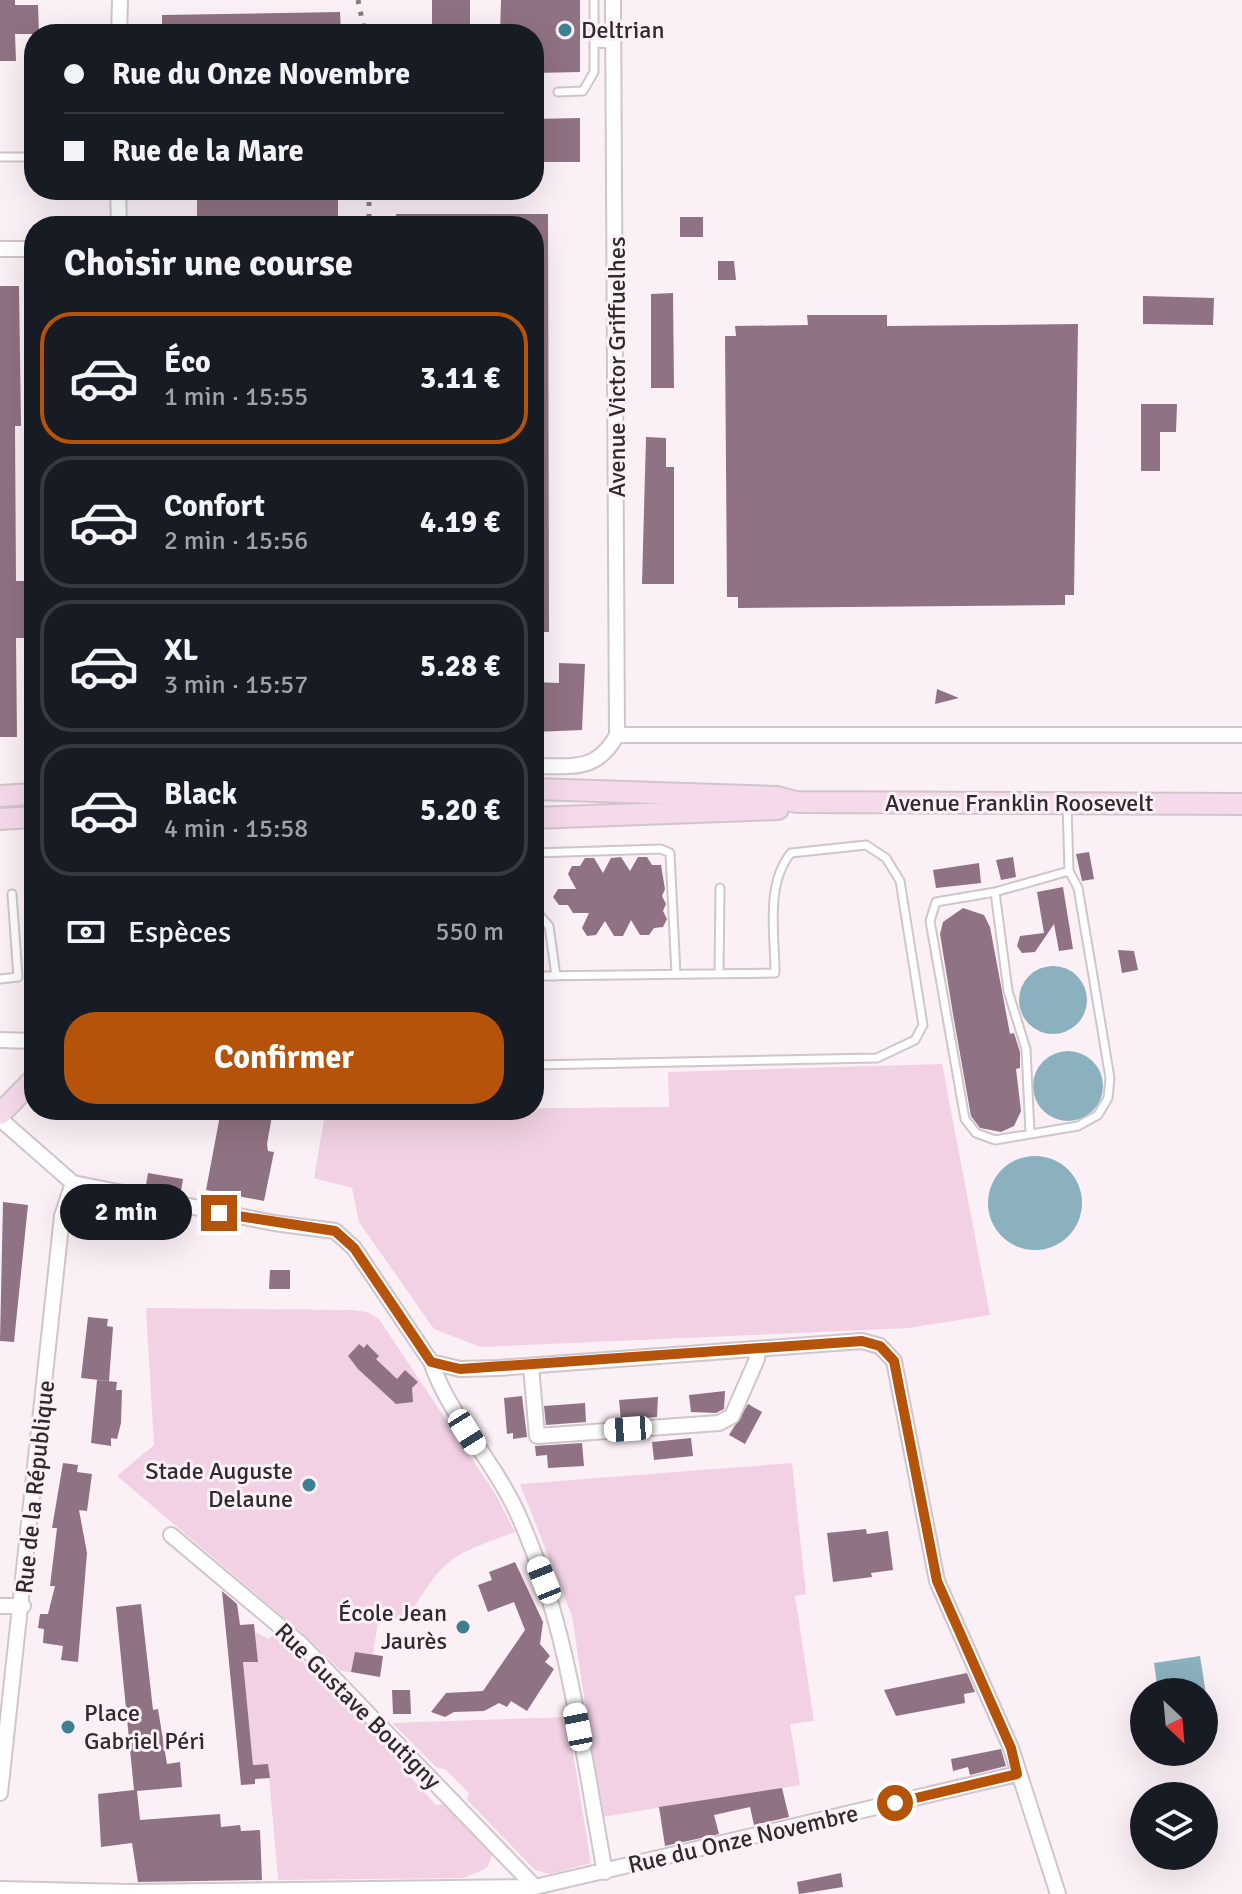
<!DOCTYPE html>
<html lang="fr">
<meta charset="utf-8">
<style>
:root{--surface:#171b24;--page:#242831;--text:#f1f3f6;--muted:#9ea1a6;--line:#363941;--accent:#b45309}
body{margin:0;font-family:Signika,sans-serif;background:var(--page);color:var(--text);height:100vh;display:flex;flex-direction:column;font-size:30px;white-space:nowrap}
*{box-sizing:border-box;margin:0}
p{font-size:26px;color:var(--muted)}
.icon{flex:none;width:44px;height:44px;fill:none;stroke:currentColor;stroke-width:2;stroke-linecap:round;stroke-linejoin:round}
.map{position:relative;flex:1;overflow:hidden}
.side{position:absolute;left:24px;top:216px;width:520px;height:904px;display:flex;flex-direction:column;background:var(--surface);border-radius:32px;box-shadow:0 8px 32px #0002}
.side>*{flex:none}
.banner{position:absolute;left:24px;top:24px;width:520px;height:176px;border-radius:32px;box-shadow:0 8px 32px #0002;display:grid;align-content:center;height:176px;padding:0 40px;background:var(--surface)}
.needle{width:52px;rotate:154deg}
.controls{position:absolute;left:1130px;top:1678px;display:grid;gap:16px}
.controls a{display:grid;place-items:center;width:88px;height:88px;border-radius:50%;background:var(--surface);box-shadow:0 8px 32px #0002;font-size:40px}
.end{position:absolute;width:36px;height:36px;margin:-18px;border:10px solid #b45309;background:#fff;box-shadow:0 0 0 4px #fff}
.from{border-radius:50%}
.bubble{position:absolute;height:56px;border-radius:28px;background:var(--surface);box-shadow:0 8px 32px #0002;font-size:26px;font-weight:800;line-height:56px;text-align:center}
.car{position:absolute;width:24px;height:48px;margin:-24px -12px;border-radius:10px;box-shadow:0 0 6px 2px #0007;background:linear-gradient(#fff 24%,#345 0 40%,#fff 0 76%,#345 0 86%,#fff 0)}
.banner b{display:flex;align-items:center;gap:28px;height:76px;font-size:30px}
.banner b+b{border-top:2px solid var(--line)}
.banner i{width:20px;height:20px;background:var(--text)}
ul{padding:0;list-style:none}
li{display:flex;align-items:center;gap:24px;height:132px;margin:0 16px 12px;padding:0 24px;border:4px solid var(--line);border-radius:32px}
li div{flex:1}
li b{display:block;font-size:30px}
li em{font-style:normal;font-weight:800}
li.selected{border-color:var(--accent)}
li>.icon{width:72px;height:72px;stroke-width:1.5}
h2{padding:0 40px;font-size:36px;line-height:96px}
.pay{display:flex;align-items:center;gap:20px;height:88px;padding:0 40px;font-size:30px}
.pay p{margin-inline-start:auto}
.primary-button{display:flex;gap:16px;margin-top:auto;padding:16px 40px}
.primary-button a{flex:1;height:92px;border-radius:32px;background:var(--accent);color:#fff;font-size:32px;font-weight:800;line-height:92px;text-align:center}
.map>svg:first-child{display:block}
</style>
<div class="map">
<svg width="1242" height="1894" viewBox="0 0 1242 1894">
<rect width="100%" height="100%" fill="#fcf0f7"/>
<path fill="#f1d1e3" d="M942 1064 990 1315 909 1328 480 1347 434 1329 359 1222 352 1188 314 1178 324 1119 340 1110 669 1107 668 1072Z
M146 1308 351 1310 367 1312 379 1319 496 1495 515 1532C445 1558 446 1557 406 1620L375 1615 374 1622H378L373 1654 355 1652 351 1672 341 1671 306 1636 117 1476 154 1445Z
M792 1463 806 1594 795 1596 814 1721 790 1724 800 1785 602 1817 572 1616 520 1484Z
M255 1632 269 1639 274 1633 408 1765 406 1772 436 1805 445 1804 493 1853 487 1868 464 1878 278 1880 268 1764 253 1765 243 1662H258Z
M567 1717 591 1863 550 1874 535 1870 467 1800 469 1793 445 1769 437 1768 392 1723Z"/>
<path fill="#8bb1be" d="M1019 1000a34 34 0 1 1 68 0a34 34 0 1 1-68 0Z
M1033 1086a35 35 0 1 1 70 0a35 35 0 1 1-70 0Z
M988 1203a47 47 0 1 1 94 0a47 47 0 1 1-94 0Z
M1200 1656 1212 1732 1204 1733V1692H1158L1154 1663Z"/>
<path fill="#8f7283" d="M0 0H15V5H38L39 34H15L16 61H0Z
M432 0H470V34H432Z
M501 0H580V72L534 73V34H500Z
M340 12 341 34H162V15Z
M580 118V162H534V119Z
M338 191V226H197V192Z
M396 214H548L549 632H534V226H397Z
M680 217H703V237H680Z
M718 261H734L736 280H718Z
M0 286H19L21 426H15L16 581H34V638H16L17 737H0Z
M673 293 674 388H651V294Z
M1143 296 1214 298 1213 325 1143 324Z
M807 315H887V326L1078 324 1074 595H1065V605L738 608V597H727L725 336H736L735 326 808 325Z
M1141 404H1177L1176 432H1160V471H1141Z
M646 437 666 438V467H674V584H642Z
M559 663 585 664 582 730 534 732V682L559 683Z
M937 689 959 698 935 704Z
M1089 852 1094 879 1082 881 1076 854Z
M621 857 630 871 638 857H647L652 865H661L665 889 662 896 666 904 663 911 667 919 663 927 654 928 649 935H640L631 920 623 936H614L605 921 596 935 587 936 582 928 589 913H573L568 905H559L553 897 558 889H576L568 874 572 866H580L585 858H594L603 873 611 858Z
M1013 857 1016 877 1001 880 996 860Z
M979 863 981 883 936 888 933 870Z
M1063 887 1073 949 1059 951 1054 924 1035 952 1022 953 1017 946 1020 936 1044 933 1037 892Z
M963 908 984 915 990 927 1010 1034 1014 1033 1020 1052V1068L1016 1069 1021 1111 1014 1126 1001 1132 980 1128 971 1116 953 1014 940 934 943 922Z
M1118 950 1134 951 1138 970 1122 973Z
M221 1110H273L267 1144 268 1151 274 1152 264 1201 206 1190Z
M148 1173 183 1179 181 1191 146 1185Z
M3 1202 28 1205 14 1342 0 1341Z
M270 1270H290V1289H269Z
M88 1317 108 1319 107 1326 113 1327 109 1381 81 1378Z
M359 1344 364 1348 367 1344 379 1356 376 1359 397 1379 405 1370 418 1382 412 1388 413 1402 396 1404 358 1369 348 1356Z
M97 1380 117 1382 116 1390H122L121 1423 117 1439 111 1438V1446L91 1443Z
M725 1391 724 1409 716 1413 691 1412 689 1395Z
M522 1396 527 1437 513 1439V1433L507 1434 504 1398Z
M658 1397 657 1417 621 1420 619 1400Z
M585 1403 586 1422 546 1425 544 1406Z
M748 1404 762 1412 745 1444 729 1435Z
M691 1438 693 1456 654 1460 652 1442Z
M582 1443 584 1466 548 1468 547 1455 536 1456 535 1446Z
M63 1463 78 1465 77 1472 92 1474 87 1511 79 1510 87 1553 78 1662 61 1660 63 1646 43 1643 44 1629 38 1628 40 1614H48L55 1586H50L57 1528H52Z
M866 1529 867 1534 888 1531 893 1570 871 1573 872 1577 833 1582 827 1533Z
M515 1562 543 1622 540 1644 550 1656 545 1662 554 1669 527 1711 511 1701 507 1707 499 1703 484 1711 454 1712 445 1717 431 1712 446 1693 483 1691 525 1630 514 1602 488 1612 478 1585 492 1580 489 1572Z
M222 1591 237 1604 240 1625 254 1624 258 1662H243L253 1765 268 1764 270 1778 255 1779V1784L241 1785Z
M141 1604 153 1710 158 1709 167 1764 180 1762 182 1787 137 1791 140 1820 220 1814 221 1827 240 1825 241 1831 260 1830 262 1880 138 1882 132 1843 101 1847 98 1794 134 1790 116 1607Z
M355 1652 383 1656 380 1677 351 1672Z
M967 1673 975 1692 964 1694 965 1703 896 1716 884 1690Z
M392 1690H410L411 1714H393Z
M1001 1749 1006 1766 970 1775 968 1767 953 1771 951 1759Z
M782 1788 789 1817 754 1825 750 1807 714 1815 719 1834 665 1846 659 1807Z
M841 1873 843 1887 799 1894 797 1882Z"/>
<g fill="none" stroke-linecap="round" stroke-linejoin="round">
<g stroke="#d0c5cb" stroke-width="11">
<path id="lane" d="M594 0V43
M558 92 583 91 594 72V43L614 44
M0 157H34
M534 853 661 849 670 853 676 974
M995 892 936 902 930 921 965 1119 976 1133 995 1140 1078 1126 1098 1115 1108 1098 1110 1078 1092 970 1078 888 1069 871 1067 805
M534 909 549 926 556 976
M719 974 720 888
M534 976 775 973C775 935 765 884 791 853L866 845 886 858 900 881 923 1025 915 1040 877 1058 534 1065
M0 979 18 977 12 894
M1030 1133 1026 1049 1008 991 995 892 1069 871"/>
</g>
<g stroke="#d0c5cb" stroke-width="18">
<path id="street" d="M119 34 120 0
M118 190 119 226
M0 249H34
M617 735H1242
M534 766C572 766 597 772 617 735L613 0
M0 1040 34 1041
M0 1119 73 1183 274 1223 335 1231 354 1248 431 1362 460 1369 498 1368 862 1341 880 1346 894 1361 937 1581 1011 1748 1058 1894
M431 1362C450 1417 492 1458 516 1510 569 1624 582 1751 605 1872
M531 1366 537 1436 719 1423 732 1416 757 1359 758 1349
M171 1535 301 1644 535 1887
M0 1606H23
M0 1793 62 1216 73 1183
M0 1889 130 1892 535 1887 1017 1774"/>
</g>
<g stroke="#d0c5cb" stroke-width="24">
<path id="secondary" d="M534 789 777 797 796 802 1242 804
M0 796 34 794
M534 818 778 809
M0 819 34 817
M0 1114 34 1079"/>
</g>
<use href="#lane" stroke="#fff" stroke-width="7"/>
<use href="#street" stroke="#fff" stroke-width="14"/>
<use href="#secondary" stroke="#f5daeb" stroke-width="20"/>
<path stroke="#867e83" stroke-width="5" stroke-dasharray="4 8" stroke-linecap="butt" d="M358 0 365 34
M369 190V226"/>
</g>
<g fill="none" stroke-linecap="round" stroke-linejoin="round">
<path stroke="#b45309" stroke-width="10" d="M219 1213 335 1231 354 1248 431 1362 460 1369 862 1341 880 1346 894 1361 937 1581 1011 1748 1017 1774 895 1803"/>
</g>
<g fill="#3e7f92" stroke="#fcf0f7" stroke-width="3">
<circle cx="565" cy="30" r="8"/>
<circle cx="309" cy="1485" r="8"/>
<circle cx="463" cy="1627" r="8"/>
<circle cx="68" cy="1727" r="8"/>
</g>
<g text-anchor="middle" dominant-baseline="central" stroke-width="6" stroke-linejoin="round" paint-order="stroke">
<g font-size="24" fill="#2f2a2d" stroke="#fcf0f7" text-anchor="start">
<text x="581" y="30">Deltrian</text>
<text x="293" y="1471" text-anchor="end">Stade Auguste<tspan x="293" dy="28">Delaune</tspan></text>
<text x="447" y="1613" text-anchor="end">École Jean<tspan x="447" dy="28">Jaurès</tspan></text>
<text x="84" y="1713">Place<tspan x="84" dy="28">Gabriel Péri</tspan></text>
</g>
<g font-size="24" fill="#2f2a2d" stroke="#fcf0f7">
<text transform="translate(617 367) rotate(-90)">Avenue Victor Griffuelhes</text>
<text x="1019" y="803">Avenue Franklin Roosevelt</text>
<text transform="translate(35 1487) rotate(-84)">Rue de la République</text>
<text transform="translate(358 1706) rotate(45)">Rue Gustave Boutigny</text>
<text transform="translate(743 1839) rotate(-13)">Rue du Onze Novembre</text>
</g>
</g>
</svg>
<div class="controls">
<a><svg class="needle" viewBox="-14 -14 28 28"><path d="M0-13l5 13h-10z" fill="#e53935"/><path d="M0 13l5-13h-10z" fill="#9ea1a6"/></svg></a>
<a><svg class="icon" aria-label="layers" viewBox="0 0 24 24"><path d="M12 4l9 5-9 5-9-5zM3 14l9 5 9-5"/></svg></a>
</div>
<i class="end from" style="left:895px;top:1803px"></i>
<i class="end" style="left:219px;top:1213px"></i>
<div class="bubble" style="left:60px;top:1184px;width:132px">2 min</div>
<i class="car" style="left:628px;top:1429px;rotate:266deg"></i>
<i class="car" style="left:467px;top:1432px;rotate:148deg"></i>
<i class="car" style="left:544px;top:1580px;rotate:338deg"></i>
<i class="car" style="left:578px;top:1727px;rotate:349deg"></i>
<div class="banner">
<b><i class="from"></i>Rue du Onze Novembre</b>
<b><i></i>Rue de la Mare</b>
</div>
<section class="side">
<h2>Choisir une course</h2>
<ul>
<li class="selected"><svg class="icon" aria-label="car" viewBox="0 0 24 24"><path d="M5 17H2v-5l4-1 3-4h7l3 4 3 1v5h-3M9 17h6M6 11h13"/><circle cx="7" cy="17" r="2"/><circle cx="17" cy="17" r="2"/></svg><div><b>Éco</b><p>1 min · 15:55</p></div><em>3.11 €</em></li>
<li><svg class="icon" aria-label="car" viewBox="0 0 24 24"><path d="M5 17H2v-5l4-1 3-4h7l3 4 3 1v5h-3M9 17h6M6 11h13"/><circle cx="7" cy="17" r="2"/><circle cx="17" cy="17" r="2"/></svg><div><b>Confort</b><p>2 min · 15:56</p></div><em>4.19 €</em></li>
<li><svg class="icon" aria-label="car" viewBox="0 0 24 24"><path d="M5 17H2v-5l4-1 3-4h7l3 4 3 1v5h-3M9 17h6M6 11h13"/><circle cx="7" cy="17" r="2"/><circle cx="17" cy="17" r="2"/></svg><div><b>XL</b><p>3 min · 15:57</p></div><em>5.28 €</em></li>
<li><svg class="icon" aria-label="car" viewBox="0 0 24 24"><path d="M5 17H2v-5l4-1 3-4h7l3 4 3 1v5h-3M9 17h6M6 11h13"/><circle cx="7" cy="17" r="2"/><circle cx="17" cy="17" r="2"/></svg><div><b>Black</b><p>4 min · 15:58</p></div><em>5.20 €</em></li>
</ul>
<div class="pay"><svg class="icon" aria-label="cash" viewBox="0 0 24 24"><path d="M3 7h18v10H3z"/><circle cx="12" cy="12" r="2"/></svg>Espèces<p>550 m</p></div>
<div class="primary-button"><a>Confirmer</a></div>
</section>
</div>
